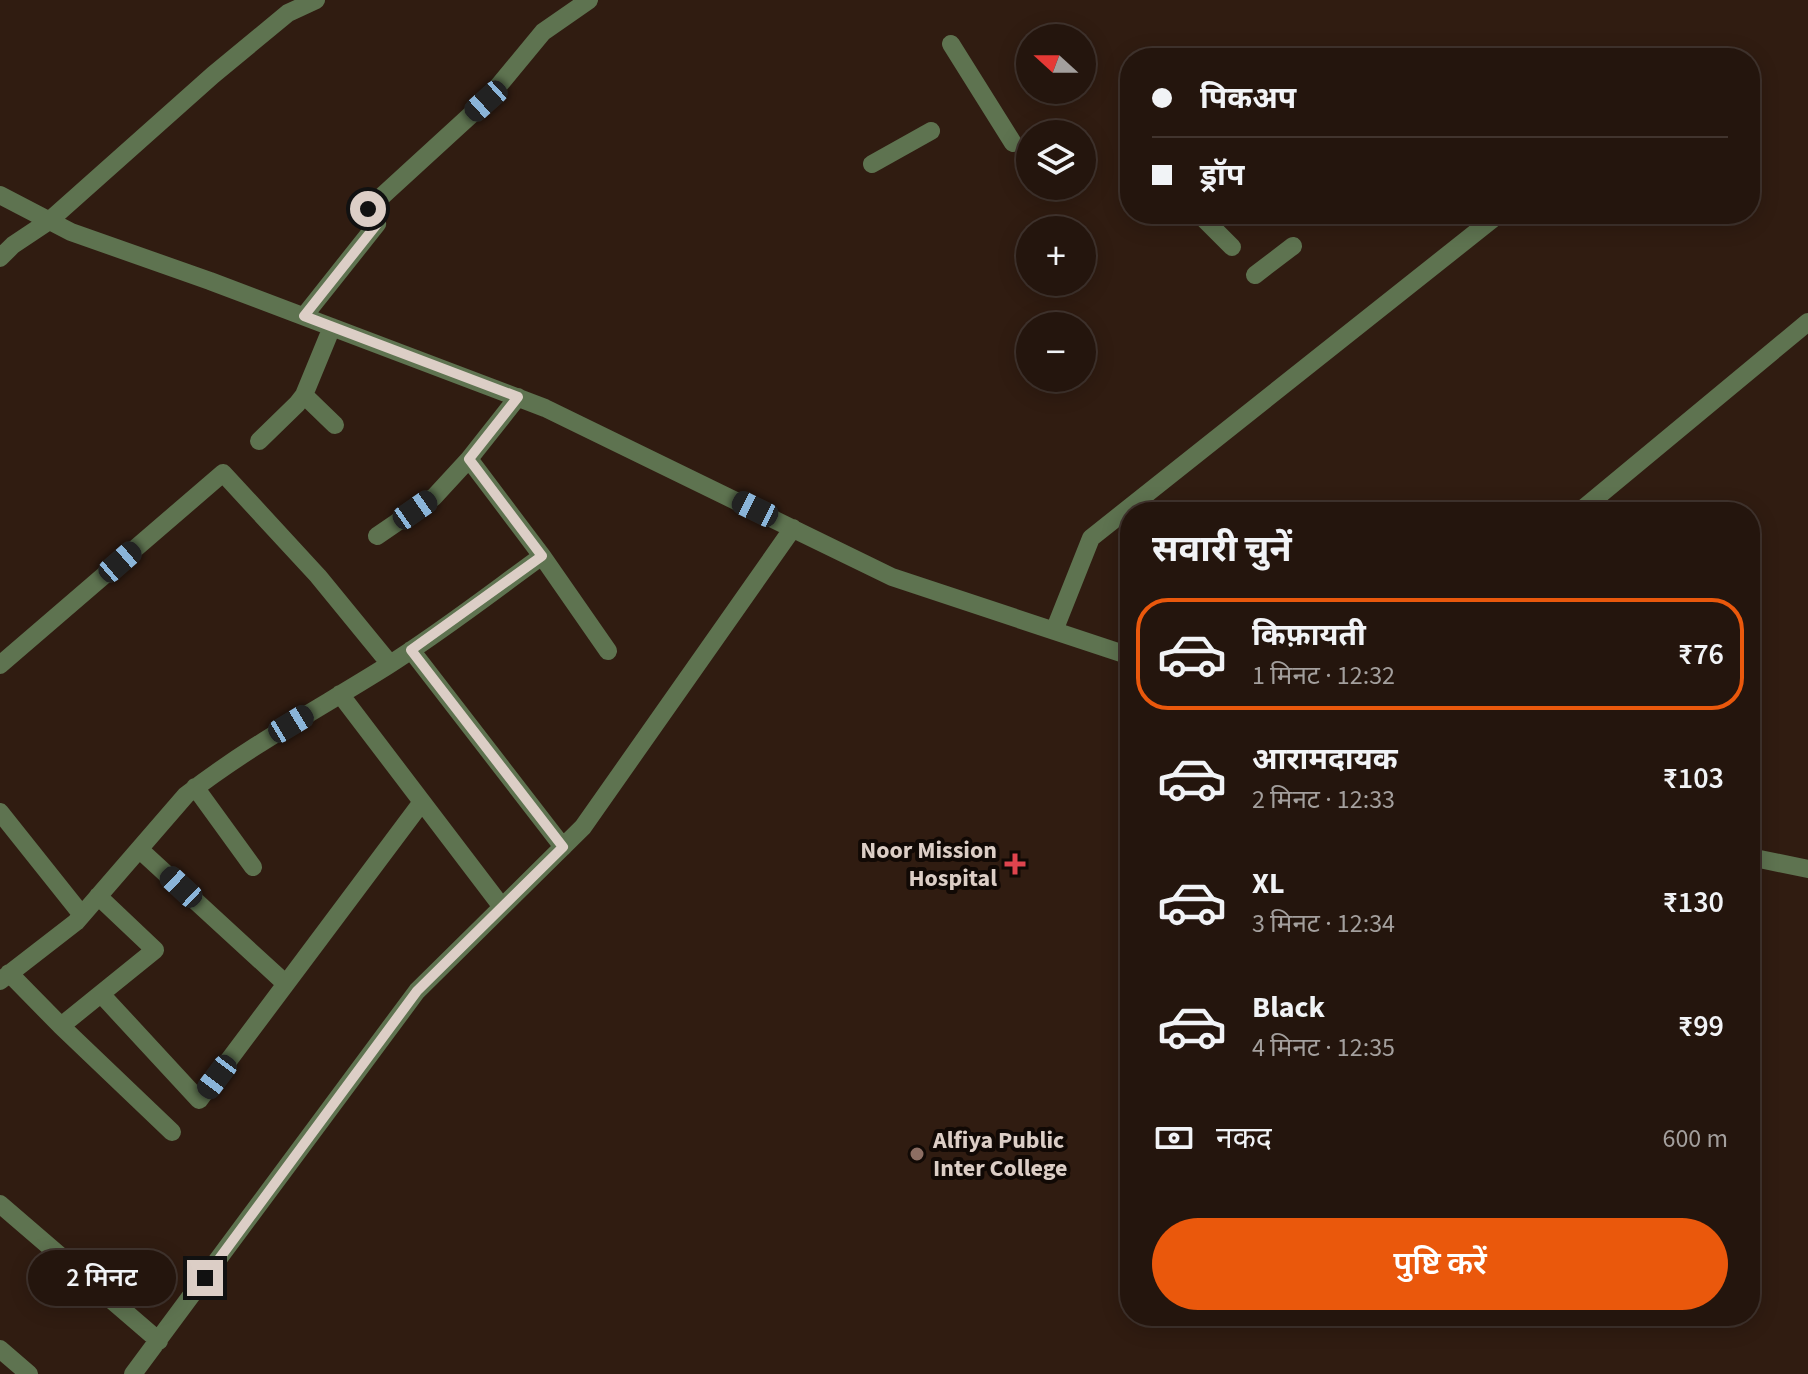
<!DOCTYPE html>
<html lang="hi">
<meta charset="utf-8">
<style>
:root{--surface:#24150d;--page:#30221b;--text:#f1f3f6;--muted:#a39f9d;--line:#41342e;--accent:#ea580c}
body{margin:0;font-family:"Source Sans 3","Noto Sans Devanagari",sans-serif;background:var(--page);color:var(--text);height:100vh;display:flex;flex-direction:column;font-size:30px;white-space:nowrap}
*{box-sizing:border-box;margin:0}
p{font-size:26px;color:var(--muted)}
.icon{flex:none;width:44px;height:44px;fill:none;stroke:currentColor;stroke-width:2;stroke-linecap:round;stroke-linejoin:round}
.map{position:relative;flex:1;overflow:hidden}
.details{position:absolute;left:1120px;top:502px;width:640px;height:824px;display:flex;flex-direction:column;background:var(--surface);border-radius:32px;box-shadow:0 4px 20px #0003,0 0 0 2px var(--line)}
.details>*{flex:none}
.top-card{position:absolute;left:1120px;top:48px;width:640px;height:176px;border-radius:32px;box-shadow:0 4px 20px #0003,0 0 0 2px var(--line);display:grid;align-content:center;height:176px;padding:0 32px;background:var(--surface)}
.needle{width:52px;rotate:291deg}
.tools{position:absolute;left:1016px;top:24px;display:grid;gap:16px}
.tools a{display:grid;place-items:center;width:80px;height:80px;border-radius:50%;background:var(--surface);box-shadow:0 4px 20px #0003,0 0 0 2px var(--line);font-size:40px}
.end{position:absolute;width:36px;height:36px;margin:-18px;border:10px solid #dccec6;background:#111;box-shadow:0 0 0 4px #111}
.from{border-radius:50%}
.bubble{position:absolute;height:56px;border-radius:28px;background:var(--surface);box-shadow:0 4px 20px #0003,0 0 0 2px var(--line);font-size:26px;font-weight:600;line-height:56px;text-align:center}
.car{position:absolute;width:24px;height:48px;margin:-24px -12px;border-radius:10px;box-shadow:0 0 6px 2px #0007;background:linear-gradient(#222 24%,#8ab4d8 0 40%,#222 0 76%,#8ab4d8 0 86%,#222 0)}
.top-card b{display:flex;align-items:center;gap:28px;height:76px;font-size:30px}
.top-card b+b{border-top:2px solid var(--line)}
.top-card i{width:20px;height:20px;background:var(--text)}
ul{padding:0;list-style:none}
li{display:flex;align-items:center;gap:24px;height:112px;margin:0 16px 12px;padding:0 16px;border:4px solid transparent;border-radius:32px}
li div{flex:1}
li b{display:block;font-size:30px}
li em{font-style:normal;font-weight:600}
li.on{border-color:var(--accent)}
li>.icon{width:72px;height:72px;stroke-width:1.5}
h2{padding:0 32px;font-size:36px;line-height:96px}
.pay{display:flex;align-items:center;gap:20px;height:88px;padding:0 32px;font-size:30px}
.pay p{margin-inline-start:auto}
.primary-button{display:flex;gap:16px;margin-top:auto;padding:16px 32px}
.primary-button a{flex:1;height:92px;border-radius:48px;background:var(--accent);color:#fff;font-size:32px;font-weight:600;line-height:92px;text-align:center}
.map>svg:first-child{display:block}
</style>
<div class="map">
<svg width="1808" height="1374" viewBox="0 0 1808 1374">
<rect width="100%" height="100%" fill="#301c11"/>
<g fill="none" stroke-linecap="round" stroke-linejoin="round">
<path stroke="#5e7350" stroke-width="18" d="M951 44 1013 143
M872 164 931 131
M0 195 71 232 210 281 545 408 892 577 1130 656
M1199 214 1232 247
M0 258 13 245 49 221 213 75 288 13 316 0
M1255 275 1293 246
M304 316 377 224 368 209 486 101 543 32 589 0
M304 395 335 425
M518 397 469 459 542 556 608 651
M259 441 297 404 304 395 332 327
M1579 512 1808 322
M377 536 434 497 469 459
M1054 631 1091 538 1499 214
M411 650 563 847
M0 665 223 473 318 576 390 664
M340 694 502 907
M195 787 253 867
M0 812 82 915
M139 849 286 984
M1750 857 1808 869
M9 973 61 1026 172 1132
M0 981 76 922 186 795C249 746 320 708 387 666 441 632 491 593 542 556
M101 994 199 1100 422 802
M61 1026 155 950 98 896
M0 1204 159 1341
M0 1349 29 1374
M133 1374 417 991 583 827 793 528"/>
</g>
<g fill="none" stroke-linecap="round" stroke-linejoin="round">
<path stroke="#dccec6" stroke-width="10" d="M205 1278 417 991 563 847 411 650 542 556 469 459 518 397 304 316 377 224 368 209"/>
</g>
<path fill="#e0444e" stroke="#110905" stroke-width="3" d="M1011 852h8v8h8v8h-8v8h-8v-8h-8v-8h8z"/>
<circle fill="#8d6e63" stroke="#110905" stroke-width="3" cx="917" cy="1154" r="8"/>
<g text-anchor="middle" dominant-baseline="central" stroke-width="8" stroke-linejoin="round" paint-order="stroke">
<g font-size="24" font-weight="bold" fill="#dccec6" stroke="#110905" text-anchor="end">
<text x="997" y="850">Noor Mission<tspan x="997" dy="28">Hospital</tspan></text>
<text x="933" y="1140" text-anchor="start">Alfiya Public<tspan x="933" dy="28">Inter College</tspan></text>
</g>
</g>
</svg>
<div class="tools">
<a><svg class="needle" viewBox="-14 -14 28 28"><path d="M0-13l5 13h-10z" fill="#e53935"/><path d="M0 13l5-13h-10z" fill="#a39f9d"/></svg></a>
<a><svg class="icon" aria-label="layers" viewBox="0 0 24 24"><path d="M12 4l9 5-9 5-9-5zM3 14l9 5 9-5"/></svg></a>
<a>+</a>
<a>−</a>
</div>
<i class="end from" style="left:368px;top:209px"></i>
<i class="end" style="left:205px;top:1278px"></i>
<div class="bubble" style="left:28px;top:1250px;width:148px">2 मिनट</div>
<i class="car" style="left:486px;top:101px;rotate:228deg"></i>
<i class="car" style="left:755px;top:509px;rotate:296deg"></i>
<i class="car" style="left:415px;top:510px;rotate:55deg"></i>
<i class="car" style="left:120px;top:562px;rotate:49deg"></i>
<i class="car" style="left:291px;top:724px;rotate:59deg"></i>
<i class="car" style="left:181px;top:887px;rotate:313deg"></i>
<i class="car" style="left:217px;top:1077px;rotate:217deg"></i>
<div class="top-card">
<b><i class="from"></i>पिकअप</b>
<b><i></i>ड्रॉप</b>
</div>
<section class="details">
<h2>सवारी चुनें</h2>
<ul>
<li class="on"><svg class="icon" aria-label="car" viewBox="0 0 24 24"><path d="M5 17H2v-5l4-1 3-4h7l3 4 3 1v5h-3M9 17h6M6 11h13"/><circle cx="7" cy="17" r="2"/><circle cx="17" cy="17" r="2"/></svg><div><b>किफ़ायती</b><p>1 मिनट · 12:32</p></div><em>₹76</em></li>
<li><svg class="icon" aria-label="car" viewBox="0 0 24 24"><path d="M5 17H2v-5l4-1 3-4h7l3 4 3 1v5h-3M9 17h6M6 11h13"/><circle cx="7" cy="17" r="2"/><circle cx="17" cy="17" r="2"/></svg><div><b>आरामदायक</b><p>2 मिनट · 12:33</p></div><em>₹103</em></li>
<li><svg class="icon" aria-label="car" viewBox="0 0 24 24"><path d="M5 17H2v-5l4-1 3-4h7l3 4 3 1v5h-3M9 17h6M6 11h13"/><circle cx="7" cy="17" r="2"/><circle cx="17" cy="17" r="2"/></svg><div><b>XL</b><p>3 मिनट · 12:34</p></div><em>₹130</em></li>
<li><svg class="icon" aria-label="car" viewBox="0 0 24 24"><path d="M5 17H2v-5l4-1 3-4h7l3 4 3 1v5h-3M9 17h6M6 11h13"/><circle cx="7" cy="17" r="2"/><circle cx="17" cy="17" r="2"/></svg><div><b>Black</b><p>4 मिनट · 12:35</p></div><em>₹99</em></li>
</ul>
<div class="pay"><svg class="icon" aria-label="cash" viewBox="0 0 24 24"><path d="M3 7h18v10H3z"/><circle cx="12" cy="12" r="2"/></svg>नकद<p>600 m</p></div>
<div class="primary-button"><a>पुष्टि करें</a></div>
</section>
</div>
